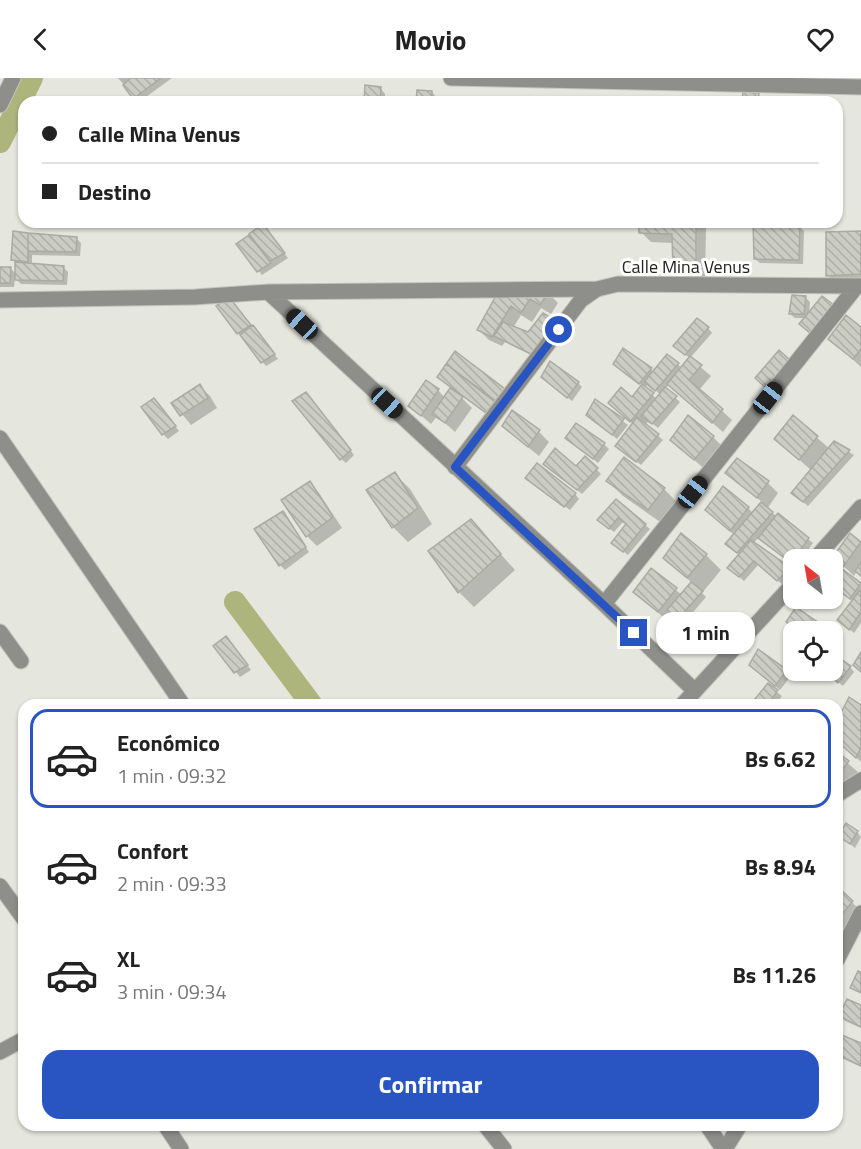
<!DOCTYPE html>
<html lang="es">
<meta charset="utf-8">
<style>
:root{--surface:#fff;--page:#f2f2f2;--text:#222;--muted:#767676;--line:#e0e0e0;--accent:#2955c3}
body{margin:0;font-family:"Titillium Web",sans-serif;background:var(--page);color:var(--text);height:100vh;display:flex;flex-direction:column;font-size:22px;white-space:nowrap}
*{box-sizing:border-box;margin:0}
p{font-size:20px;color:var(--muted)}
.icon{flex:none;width:33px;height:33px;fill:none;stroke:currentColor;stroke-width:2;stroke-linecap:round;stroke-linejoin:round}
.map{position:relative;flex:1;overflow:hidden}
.sheet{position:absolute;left:18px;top:621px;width:825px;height:432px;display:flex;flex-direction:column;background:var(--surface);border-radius:18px;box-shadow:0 2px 4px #0004}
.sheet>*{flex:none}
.banner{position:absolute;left:18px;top:18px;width:825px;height:132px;border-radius:18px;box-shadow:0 2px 4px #0004;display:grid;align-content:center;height:132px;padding:0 24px;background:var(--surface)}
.needle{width:39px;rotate:329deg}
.fabs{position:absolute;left:783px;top:471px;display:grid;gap:12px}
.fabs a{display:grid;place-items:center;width:60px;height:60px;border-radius:12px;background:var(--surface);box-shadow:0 2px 4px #0004;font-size:30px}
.end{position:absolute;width:27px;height:27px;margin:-14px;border:8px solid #2955c3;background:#fff;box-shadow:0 0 0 3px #fff}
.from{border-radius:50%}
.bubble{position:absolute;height:42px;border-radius:18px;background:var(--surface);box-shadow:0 2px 4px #0004;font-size:20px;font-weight:700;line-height:42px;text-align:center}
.car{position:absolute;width:18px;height:36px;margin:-18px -9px;border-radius:8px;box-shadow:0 0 4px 2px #0007;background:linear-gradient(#222 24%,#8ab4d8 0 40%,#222 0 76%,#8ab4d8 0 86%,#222 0)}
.banner b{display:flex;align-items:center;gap:21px;height:57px;font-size:22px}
.banner b+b{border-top:2px solid var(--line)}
.banner i{width:15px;height:15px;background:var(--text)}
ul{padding:10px 0 0;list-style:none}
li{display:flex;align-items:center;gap:18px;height:99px;margin:0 12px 9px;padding:0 12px;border:3px solid transparent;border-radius:18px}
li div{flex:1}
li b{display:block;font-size:22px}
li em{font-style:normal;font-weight:700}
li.selected{border-color:var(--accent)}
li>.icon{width:54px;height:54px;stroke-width:1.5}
.button{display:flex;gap:12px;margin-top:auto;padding:12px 24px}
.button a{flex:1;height:69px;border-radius:18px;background:var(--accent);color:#fff;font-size:24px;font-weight:700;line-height:69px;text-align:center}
header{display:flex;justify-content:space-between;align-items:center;height:78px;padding:0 24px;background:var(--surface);font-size:27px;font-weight:700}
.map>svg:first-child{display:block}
</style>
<header><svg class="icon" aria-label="back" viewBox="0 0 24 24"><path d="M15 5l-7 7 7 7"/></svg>Movio<svg class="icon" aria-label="heart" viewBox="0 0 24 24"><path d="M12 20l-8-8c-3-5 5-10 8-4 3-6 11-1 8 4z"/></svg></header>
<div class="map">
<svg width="861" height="1071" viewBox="0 0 861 1071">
<defs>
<pattern id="building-back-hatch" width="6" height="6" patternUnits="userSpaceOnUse" patternTransform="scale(1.5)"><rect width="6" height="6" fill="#cbccc3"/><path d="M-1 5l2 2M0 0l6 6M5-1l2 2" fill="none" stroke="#aeafa7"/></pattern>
</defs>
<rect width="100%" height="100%" fill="#e5e7de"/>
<path fill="#0003" fill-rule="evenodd" d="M118 0H172L139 24Z
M381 11 385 16V24H366Z
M432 14 436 19V24H417Z
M758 17 763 24H744Z
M641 144H700L706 150 705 203 685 202 675 192 674 165 651 164 641 154Z
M263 148 288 180 262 197 238 166Z
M799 148 804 153 803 186 760 185 755 181Z
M14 155 76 160 81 165 80 178 32 177V187L63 189 68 194 67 207 21 206 15 200 14 209H0V190L11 191 16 196V185L13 181Z
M861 155V211L843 212 828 197Z
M499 215 549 216 558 225 551 236 541 230 532 244 521 237 513 250 536 279 505 264 502 268 489 262 479 252Z
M806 220 810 224 809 236 806 240H795L790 236Z
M234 226 258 254 278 281 266 288 238 255Z
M708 250 712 255 690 280 711 298 699 312 732 342 723 354 669 307 665 311 680 324 658 350 649 343 645 347 663 362 641 387 621 372 633 346 620 335 643 308 620 290 651 291 654 295 668 278 682 290 690 280 680 273ZM648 306 661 317 657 321 644 310Z
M861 250V289L830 261Z
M456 275 486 315 485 317 494 325 491 339 460 316 459 317 472 330 455 354 437 338 431 346 410 328 438 312 445 320 452 310 438 299Z
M547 303 578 305 582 309 572 323Z
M200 308 210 318 217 330 191 347 173 325Z
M310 320 354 377 346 385 341 381Z
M596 323 628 347 617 361 592 341Z
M158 326 179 353 168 361 163 356Z
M512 334 539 354 549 364 539 378 514 358Z
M793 339 830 371 834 365 854 377 808 428 798 420 812 393 776 361Z
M713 359 728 374 710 396 672 362Z
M571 364 604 366 609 371 598 385Z
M585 380 601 396 582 416 550 390H576Z
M737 382 768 405 778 415 767 431 813 465 801 482H794V487L759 459 753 466 793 495 783 507 759 486 744 503 734 494 740 477 732 470 734 457 707 432 748 430 753 435 762 424 727 395Z
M395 396 410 411 432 446 408 464 393 449Z
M608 403 664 411 679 426 663 446 623 418Z
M310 405 319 415 342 450 317 468 307 458Z
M532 405 575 416 579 421 570 432Z
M617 423 650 451 628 477 618 469 628 446 624 443 614 454 603 446Z
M282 435 309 474 285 492 280 487Z
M471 443 515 492 474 529 459 514 431 474Z
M850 457 861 466V497L857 493 854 498 834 479Z
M706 477 721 492 702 515 706 519 684 545 679 541 673 548 635 514 651 492 682 517 692 505 665 480Z
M834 487 861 506V545L854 555 843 546 853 523 832 507Z
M231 565 251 592 240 599 215 568Z
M850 589 854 594 843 608 824 592Z
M755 592 786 593 791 598 780 612Z
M768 607 782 618 775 627H752Z
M861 628V684L837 661V646Z
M837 676 858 694 847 708 837 699Z
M857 754 861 759 855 770 840 758Z
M837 810 861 833 840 859 837 856Z
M861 929V950L845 943 841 938Z
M837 957 861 967V989L837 978Z"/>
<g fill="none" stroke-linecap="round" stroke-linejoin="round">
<path stroke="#aeb57c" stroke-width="22" d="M0 64 32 0
M235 524 312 627"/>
</g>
<path fill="url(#building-back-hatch)" stroke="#aaaba2" stroke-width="1.5" d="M131 0H161L133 21 123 7Z
M365 7 381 9 380 24H364Z
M417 12 432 13 431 24H416Z
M743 14 759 15 758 24H742Z
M639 144H696V193L673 192 672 156 639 155Z
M753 144 800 147 799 182 754 181Z
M263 146 285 175 270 183 249 156Z
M13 153 28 155V184L11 182Z
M861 153V196L826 198V154Z
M28 155 77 159 76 174 28 173Z
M249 157 271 185 257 194 236 166Z
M15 184 64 188 63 203 15 202Z
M0 189H11L10 205H0Z
M498 214H549L540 227 530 221 521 235 511 228 492 259 477 252Z
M792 217 806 218 804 236H789Z
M822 218 834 227 810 255 799 246Z
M229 219 251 247 237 256 216 228Z
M543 235 556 243 531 276 494 258 503 244 528 254Z
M846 237 861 249V271L853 281 828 261Z
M697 240 709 249 685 277 673 268Z
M253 247 275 276 261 285 240 257Z
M623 270 652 290 639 306 613 286Z
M779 272 790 282 766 310 755 300Z
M455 273 505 311 496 323 446 286Z
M667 276 679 285 655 313 644 304Z
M690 278 702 287 689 302 723 331 712 345 667 306Z
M550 283 579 304 567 320 541 299Z
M446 286 495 324 486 335 437 299Z
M426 302 439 311 421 338 408 328Z
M200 306 208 320 180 338 171 325Z
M642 306 654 315 630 344 608 325 621 309 632 319Z
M665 309 677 318 652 346 641 338Z
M450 310 463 319 445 345 432 336Z
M306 314 351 372 340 382 292 323Z
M154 320 176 348 162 357 141 329Z
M595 321 624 341 612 357 586 337Z
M512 332 540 352 528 369 502 348Z
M688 337 714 358 694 382 670 362Z
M793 337 818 358 799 382 774 361Z
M637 339 659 356 636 384 615 368Z
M576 345 605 365 593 381 565 360Z
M834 363 850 372 803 424 791 415Z
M555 370 576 388 585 378 598 390 577 412 543 386Z
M624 379 665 410 648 432 606 403Z
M737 380 769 403 757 420 725 395Z
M537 385 576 415 564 429 525 400Z
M395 394 418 430 392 450 366 412Z
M310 403 333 439 306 459 281 422Z
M723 408 749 429 730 453 705 432Z
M616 421 646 446 623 474 611 465 626 446 618 440 609 451 597 442Z
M761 424 773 434 737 475 725 466Z
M283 433 306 469 279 488 254 451Z
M778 435 809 460 791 485 758 460Z
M471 441 501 476 458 515 428 473Z
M681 455 707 476 687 500 663 480Z
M850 455 861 464 843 489 832 480Z
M751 462 790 489 777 503 754 483 739 499 727 490Z
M861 484V498L855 493Z
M834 485 861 505 850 521 832 508Z
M651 490 677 510 658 534 633 514Z
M691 504 703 513 678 541 667 532Z
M861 511V534L849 552 837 542Z
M796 529 825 549 822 554H797L786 544Z
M226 558 248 587 234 595 213 568Z
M758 571 787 592 775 608 749 587Z
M861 574V594L853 587Z
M832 575 851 588 838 605 823 592H832Z
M768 605 778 612 768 627H750Z
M849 619 861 627V669L856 680 837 663V643Z
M837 674 849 683 837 698Z
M846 745 858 753 850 766 838 758Z
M837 808 853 823 837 842Z
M858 893 861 894V915L850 910Z
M847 921 861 927V949L839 938Z
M837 955 861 965V988L837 976Z"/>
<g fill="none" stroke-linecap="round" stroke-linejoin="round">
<g stroke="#c2c4bc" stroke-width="17">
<path id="minor" d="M451 0 861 9
M0 27 13 0
M268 214 604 526 695 613
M0 222 195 219 268 214 597 211
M0 360 183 627
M455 389 581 222 597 211 618 206 861 208
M814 482 861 429
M604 526 857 208
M0 554 21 583
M682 627 794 505
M837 717 861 702
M0 808 24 841
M837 882 861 835
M0 974 24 961
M165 1047 181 1071
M485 1047 504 1071
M707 1047 723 1071
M725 1071 740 1047"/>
</g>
<use href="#minor" stroke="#8e8f8b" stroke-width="15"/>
</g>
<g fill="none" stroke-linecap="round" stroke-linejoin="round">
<path stroke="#2955c3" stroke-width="8" d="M559 252 455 389 634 555"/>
</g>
<g text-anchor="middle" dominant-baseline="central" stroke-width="6" stroke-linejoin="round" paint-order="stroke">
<g font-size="18" fill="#232420" stroke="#fff">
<text x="686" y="188">Calle Mina Venus</text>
</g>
</g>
</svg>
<div class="fabs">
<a><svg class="needle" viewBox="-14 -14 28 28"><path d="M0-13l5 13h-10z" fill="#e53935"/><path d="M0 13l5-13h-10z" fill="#767676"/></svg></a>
<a><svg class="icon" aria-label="locate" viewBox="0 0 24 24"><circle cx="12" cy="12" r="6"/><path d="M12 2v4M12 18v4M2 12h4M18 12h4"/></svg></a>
</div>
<i class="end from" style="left:559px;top:252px"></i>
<i class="end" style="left:634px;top:555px"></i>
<div class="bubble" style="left:656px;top:534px;width:99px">1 min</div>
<i class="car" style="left:302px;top:246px;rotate:313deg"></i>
<i class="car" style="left:768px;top:320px;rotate:38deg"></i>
<i class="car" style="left:387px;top:325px;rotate:133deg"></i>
<i class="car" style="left:693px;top:414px;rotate:38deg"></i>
<div class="banner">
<b><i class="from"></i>Calle Mina Venus</b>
<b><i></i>Destino</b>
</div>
<section class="sheet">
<ul>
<li class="selected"><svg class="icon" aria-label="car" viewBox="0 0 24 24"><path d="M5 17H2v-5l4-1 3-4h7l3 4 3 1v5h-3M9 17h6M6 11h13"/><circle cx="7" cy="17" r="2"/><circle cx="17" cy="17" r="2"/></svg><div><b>Económico</b><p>1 min · 09:32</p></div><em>Bs 6.62</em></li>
<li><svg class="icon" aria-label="car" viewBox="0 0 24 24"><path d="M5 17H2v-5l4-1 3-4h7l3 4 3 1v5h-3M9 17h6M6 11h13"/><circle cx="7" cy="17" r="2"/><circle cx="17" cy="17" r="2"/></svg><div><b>Confort</b><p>2 min · 09:33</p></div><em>Bs 8.94</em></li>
<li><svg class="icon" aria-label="car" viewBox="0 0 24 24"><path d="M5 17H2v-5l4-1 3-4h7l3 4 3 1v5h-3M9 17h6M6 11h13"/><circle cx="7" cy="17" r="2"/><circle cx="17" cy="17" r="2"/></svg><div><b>XL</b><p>3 min · 09:34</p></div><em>Bs 11.26</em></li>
</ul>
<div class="button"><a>Confirmar</a></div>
</section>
</div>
